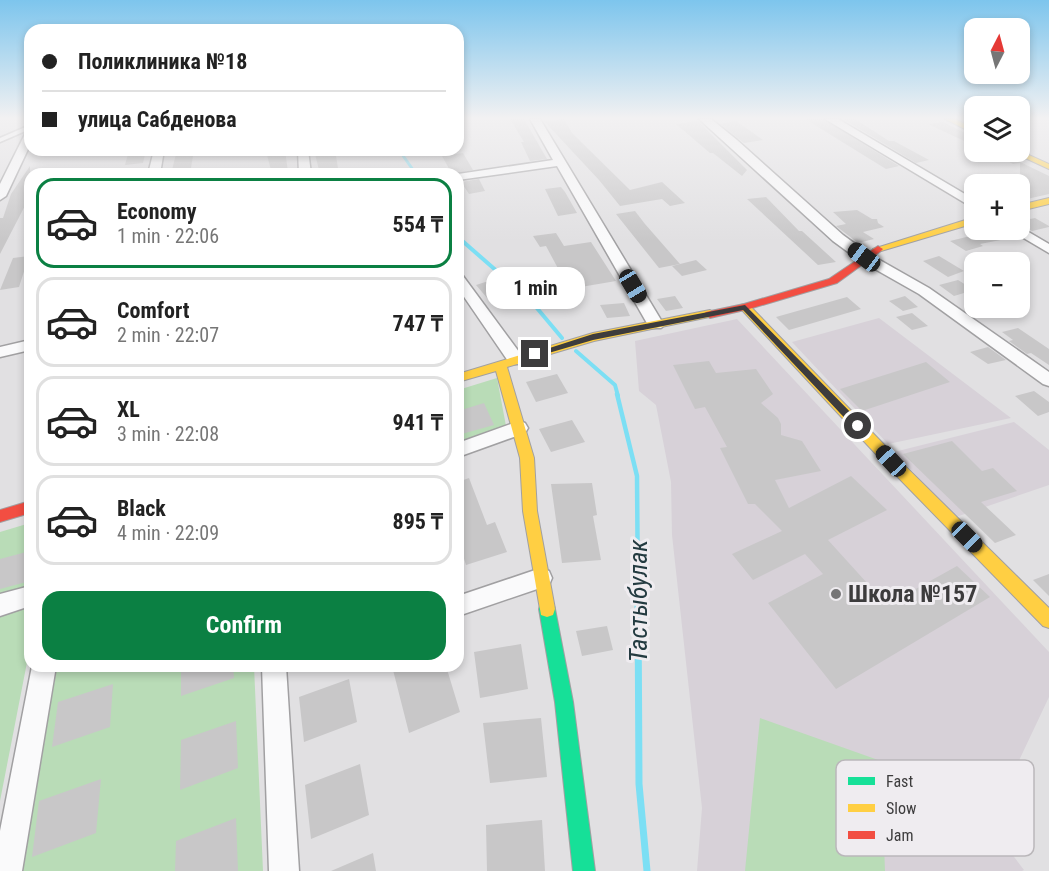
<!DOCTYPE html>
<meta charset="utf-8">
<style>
:root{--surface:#fff;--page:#f6f6f6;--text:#222;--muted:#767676;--line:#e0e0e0;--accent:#0b8043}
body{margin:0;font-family:"Roboto Condensed",sans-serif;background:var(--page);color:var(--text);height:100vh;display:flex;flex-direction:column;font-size:22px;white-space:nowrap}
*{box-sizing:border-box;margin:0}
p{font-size:20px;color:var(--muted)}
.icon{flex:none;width:33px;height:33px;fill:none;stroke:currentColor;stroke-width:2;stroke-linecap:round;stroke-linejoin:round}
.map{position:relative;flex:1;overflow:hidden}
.side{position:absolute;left:24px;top:168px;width:440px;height:504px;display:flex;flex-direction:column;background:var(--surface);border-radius:18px;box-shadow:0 3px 9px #0003}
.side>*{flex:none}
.hud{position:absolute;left:24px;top:24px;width:440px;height:132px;border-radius:18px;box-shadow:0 3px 9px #0003;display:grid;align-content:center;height:132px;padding:0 18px;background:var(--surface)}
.needle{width:39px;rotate:6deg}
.tools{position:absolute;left:964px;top:18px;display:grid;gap:12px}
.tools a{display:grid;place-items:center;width:66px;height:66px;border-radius:12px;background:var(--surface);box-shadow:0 3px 9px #0003;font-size:30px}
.end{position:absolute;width:27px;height:27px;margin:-14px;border:8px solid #3d3c3d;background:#fff;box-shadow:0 0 0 3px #fff}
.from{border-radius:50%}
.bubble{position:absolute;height:42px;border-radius:18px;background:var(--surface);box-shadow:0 3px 9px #0003;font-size:20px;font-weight:700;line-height:42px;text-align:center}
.car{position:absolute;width:18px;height:36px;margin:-18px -9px;border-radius:8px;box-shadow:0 0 4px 2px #0007;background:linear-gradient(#222 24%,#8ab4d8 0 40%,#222 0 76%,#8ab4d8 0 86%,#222 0)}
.hud b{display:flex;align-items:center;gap:21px;height:57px;font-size:22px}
.hud b+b{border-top:2px solid var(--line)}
.hud i{width:15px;height:15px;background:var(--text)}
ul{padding:10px 0 0;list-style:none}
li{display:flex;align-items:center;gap:18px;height:90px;margin:0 12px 9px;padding:0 6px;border:3px solid var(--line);border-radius:18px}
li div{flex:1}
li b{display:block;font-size:22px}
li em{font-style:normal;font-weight:700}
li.selected{border-color:var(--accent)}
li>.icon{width:54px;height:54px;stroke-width:1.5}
.primary-button{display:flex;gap:12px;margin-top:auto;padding:12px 18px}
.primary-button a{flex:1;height:69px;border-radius:18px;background:var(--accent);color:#fff;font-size:24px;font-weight:700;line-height:69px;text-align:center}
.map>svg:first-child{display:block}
</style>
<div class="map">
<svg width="1049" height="871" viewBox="0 0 1049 871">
<rect width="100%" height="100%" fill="#e1e0e2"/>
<path fill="#d7d1d8" d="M879 318 1011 418 888 444 792 342Z
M737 319 1049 652V697L989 824 1024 870 1022 871H697L702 808 672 535 671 482 656 405 639 391 635 341Z
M1014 422 1049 450V485L956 517 894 452Z"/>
<path fill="#b9dcb7" d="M497 378 506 426 458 444V390Z
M30 523V587L0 597V532Z
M30 605V647L0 801V614Z
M57 666H254L263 871H23Z
M760 718 881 761 885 871H745Z"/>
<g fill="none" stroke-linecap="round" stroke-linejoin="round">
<path stroke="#7cdff4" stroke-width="3" d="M399 150 416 174
M458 237 460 239"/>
<path stroke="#7cdff4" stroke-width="4" d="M459 238 531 301 562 338
M576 351 615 385 618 396"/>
<path stroke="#7cdff4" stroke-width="4.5" d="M617 394 637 476 638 601"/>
<path stroke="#7cdff4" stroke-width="7" d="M638 600 639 784 647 871"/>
</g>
<path fill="#c8c7c8" d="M510 119H524L547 159 530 161 521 142H524Z
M564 119 572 133 630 190 662 182 685 203 670 206 662 199 620 206 599 180 544 121Z
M805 119H823L899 166 886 169Z
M843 119H855L889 141H894L929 160 916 163Z
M698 121 747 170 742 176 713 153H710L676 124Z
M736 121 763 140 744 143 720 124Z
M943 122 975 138V146L928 124Z
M129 150H146L143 163 125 165Z
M177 150H194L190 174H171Z
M270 150H285L288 172 272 174 267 155 270 154Z
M314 150H335L339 174H320Z
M1007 152 1010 157 1049 176V194L1027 199 1020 195V163L1013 164 994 154Z
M463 153 473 170 452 174 442 156Z
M30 166V196L0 254V218H3L11 194Z
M479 179 485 191 469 194 461 182Z
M561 187 565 192 577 213 558 216 545 189Z
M766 197 799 231H802L836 262 818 265 747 199Z
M857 210 872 219H877L878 223 884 227 863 232 874 239 858 243 836 226 846 224 833 212Z
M635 211 645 224 680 264 659 268 616 214Z
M1035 218 1049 226V227L1032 231 1020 225V221Z
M995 230 1011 238 980 244 983 246 966 251 950 241Z
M556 233 564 246 591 242 616 281 569 289 546 246 540 247 533 236Z
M29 256 19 287 0 290 13 258Z
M939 256 964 271 948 277 923 261Z
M696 260 707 270 682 276 672 266Z
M495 279 507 292 488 299 476 285Z
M958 280 974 290 954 296 939 285Z
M675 296 683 308 666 311 657 299Z
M905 296 918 307 903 311 889 301Z
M847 297 861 309 789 330 776 317Z
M624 303 630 316 607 318 600 305Z
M912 313 928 326 912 330 896 317Z
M1018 328 1049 349V365L1031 353 1027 354 1009 341 1013 340 1002 332Z
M988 347 1006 360 988 364 970 352Z
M709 361 716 373 756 369 773 394 761 403 778 418 781 424V435L802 441 821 471 775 480 789 508 851 476 887 510 828 540 887 605 957 566 990 597 836 689 768 603 823 574 805 554 753 580 732 554 782 531 755 504H748L720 448 727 447 705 407 695 409 673 365Z
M926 362 950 382 862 411 840 389Z
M557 374 568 393 536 402 526 382Z
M1034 391 1049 402V412L1038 416 1015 396Z
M484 403 494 425 458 435V411Z
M572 420 585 442 551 452 539 429Z
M952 441 982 471 993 468 1017 491 981 502 1016 535 995 543 903 454Z
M469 478 487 525 495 522 507 552 466 565 458 540V482Z
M592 483 597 515 593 516 601 560 562 563 551 484Z
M30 551V581L0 589V559Z
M1049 574V596L1033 580Z
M607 626 613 650 582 656 576 631Z
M521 644 528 689 480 698 474 652Z
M181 666H233L234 678 181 696Z
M392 666H446L460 712 409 733Z
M349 679 357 722 304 742 299 697Z
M113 684 110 727 52 747 58 702Z
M541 718 547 777 490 783 483 723Z
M236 721 238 768 180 790 181 740Z
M360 764 369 815 311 839 305 785Z
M101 779 96 833 32 857 39 801Z
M236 818 238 871H175L176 841Z
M542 820 545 871H487L486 825Z
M373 853 376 871H331Z"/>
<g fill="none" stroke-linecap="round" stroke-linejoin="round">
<g stroke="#a1a0a2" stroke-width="3">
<path id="lane" d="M30 125V129L0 142V138Z"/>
</g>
<g stroke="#a1a0a2" stroke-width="3">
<path id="street" d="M530 119H540L664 325 661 328H651L648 325 557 166 458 180V174L553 160Z
M699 119H711L737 140 843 235 869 254 929 288 1049 372V386L1043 384 919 294 859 260 833 241Z
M825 119H838L975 200V209Z
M30 131V145L6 196 0 200V184L25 134Z
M154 150H164L160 174H148Z
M298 150H308L311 174H299Z
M1020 227 1049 244V253L1010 230H1020Z
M458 275 463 276 522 356 524 360 522 364H510L458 288Z
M30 340V350L0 357V347Z
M519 421 525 423 528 428 525 433 458 457V443Z
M541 568 549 571 552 578 549 585 458 616V596Z
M30 586V606L0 616V594Z
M32 666H56L22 871H0V831Z
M262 666H286L299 871H269Z"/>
</g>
<g stroke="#a1a0a2" stroke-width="2">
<path id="fast" d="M547 601 553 603 555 609 573 702 595 871H573L555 702 539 609 541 603Z"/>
</g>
<g stroke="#a1a0a2" stroke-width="2">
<path id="slow" d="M945 119H955L975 129V134Z
M1020 151 1049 164V169L1012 152Z
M1049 198V204L1020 211V205Z
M975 217V223L881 251 873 249Z
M745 304 749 305 896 457 1049 608V628L1043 626 886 465 741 309V305Z
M710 310 716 314 714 316 594 341 507 367 534 458 537 511 555 609 553 615 547 617 541 615 523 511 520 458 496 371 458 382V374L593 333Z"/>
</g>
<g stroke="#a1a0a2" stroke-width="2">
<path id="jam" d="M878 246 883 249 881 251 837 283 749 309 710 318 704 314 706 312 744 304 829 279Z
M30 501V513L0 522V510Z"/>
</g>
<use href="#lane" fill="#fafafb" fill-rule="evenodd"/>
<use href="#street" fill="#fafafb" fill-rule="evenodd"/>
<use href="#fast" fill="#16e098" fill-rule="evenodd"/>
<use href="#slow" fill="#ffcf43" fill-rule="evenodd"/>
<use href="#jam" fill="#f24e42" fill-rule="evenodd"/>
</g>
<linearGradient id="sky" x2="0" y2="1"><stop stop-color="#7dc5ed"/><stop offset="0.49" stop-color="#f2f1f2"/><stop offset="1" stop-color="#f2f1f2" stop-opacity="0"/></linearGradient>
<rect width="1049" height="241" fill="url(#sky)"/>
<path fill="#3d3c3d" d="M745 305 862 424V429H855L743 310 593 340 535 357 531 354 593 334Z"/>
<circle fill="#767577" stroke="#efecf0" stroke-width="2" cx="836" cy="594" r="6"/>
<g text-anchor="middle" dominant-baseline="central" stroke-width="6" stroke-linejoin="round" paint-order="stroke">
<g font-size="24" font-weight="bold" fill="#3d3c3d" stroke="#efecf0" text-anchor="start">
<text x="848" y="594">Школа №157</text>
</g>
<g font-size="26" font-style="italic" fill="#243b41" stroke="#efecf0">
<text transform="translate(638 601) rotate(-90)">Тастыбулак</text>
</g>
</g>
<rect x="836" y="760" width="198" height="96" rx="9" fill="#efecf0" stroke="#bab7ba" stroke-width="1.5"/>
<rect x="848" y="777" width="27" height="8" fill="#16e098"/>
<rect x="848" y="804" width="27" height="8" fill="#ffcf43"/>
<rect x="848" y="831" width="27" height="8" fill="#f24e42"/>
<g font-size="16" fill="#3d3c3d">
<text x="886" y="787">Fast</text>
<text x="886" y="814">Slow</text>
<text x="886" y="841">Jam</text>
</g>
</svg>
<div class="tools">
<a><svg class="needle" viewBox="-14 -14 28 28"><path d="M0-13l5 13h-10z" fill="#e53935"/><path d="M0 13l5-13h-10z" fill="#767676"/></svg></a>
<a><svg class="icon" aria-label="layers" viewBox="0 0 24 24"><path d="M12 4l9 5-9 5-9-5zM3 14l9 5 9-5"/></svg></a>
<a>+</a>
<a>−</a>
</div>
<i class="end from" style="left:858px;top:426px"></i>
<i class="end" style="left:535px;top:354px"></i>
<div class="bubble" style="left:486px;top:267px;width:99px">1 min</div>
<i class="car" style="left:864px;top:257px;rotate:307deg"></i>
<i class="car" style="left:633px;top:286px;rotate:149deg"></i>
<i class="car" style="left:891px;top:461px;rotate:317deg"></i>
<i class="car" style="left:967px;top:537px;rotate:135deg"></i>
<div class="hud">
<b><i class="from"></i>Поликлиника №18</b>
<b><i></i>улица Сабденова</b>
</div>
<section class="side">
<ul>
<li class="selected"><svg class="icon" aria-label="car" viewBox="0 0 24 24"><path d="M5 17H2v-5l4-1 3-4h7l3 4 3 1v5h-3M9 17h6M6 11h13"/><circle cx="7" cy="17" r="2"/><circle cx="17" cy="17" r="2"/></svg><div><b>Economy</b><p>1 min · 22:06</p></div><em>554 ₸</em></li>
<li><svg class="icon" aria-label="car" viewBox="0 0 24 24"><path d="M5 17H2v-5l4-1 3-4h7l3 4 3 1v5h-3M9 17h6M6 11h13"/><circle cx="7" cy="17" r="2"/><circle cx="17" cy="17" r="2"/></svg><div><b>Comfort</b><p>2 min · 22:07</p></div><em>747 ₸</em></li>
<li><svg class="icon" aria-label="car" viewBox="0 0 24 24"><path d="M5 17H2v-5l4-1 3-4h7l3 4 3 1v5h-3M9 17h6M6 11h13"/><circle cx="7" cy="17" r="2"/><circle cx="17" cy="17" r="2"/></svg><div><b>XL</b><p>3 min · 22:08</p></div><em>941 ₸</em></li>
<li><svg class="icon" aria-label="car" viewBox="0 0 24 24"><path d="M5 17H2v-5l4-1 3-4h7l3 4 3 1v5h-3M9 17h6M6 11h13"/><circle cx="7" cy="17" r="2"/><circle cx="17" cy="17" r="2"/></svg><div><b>Black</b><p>4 min · 22:09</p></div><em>895 ₸</em></li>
</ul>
<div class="primary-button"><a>Confirm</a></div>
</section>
</div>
